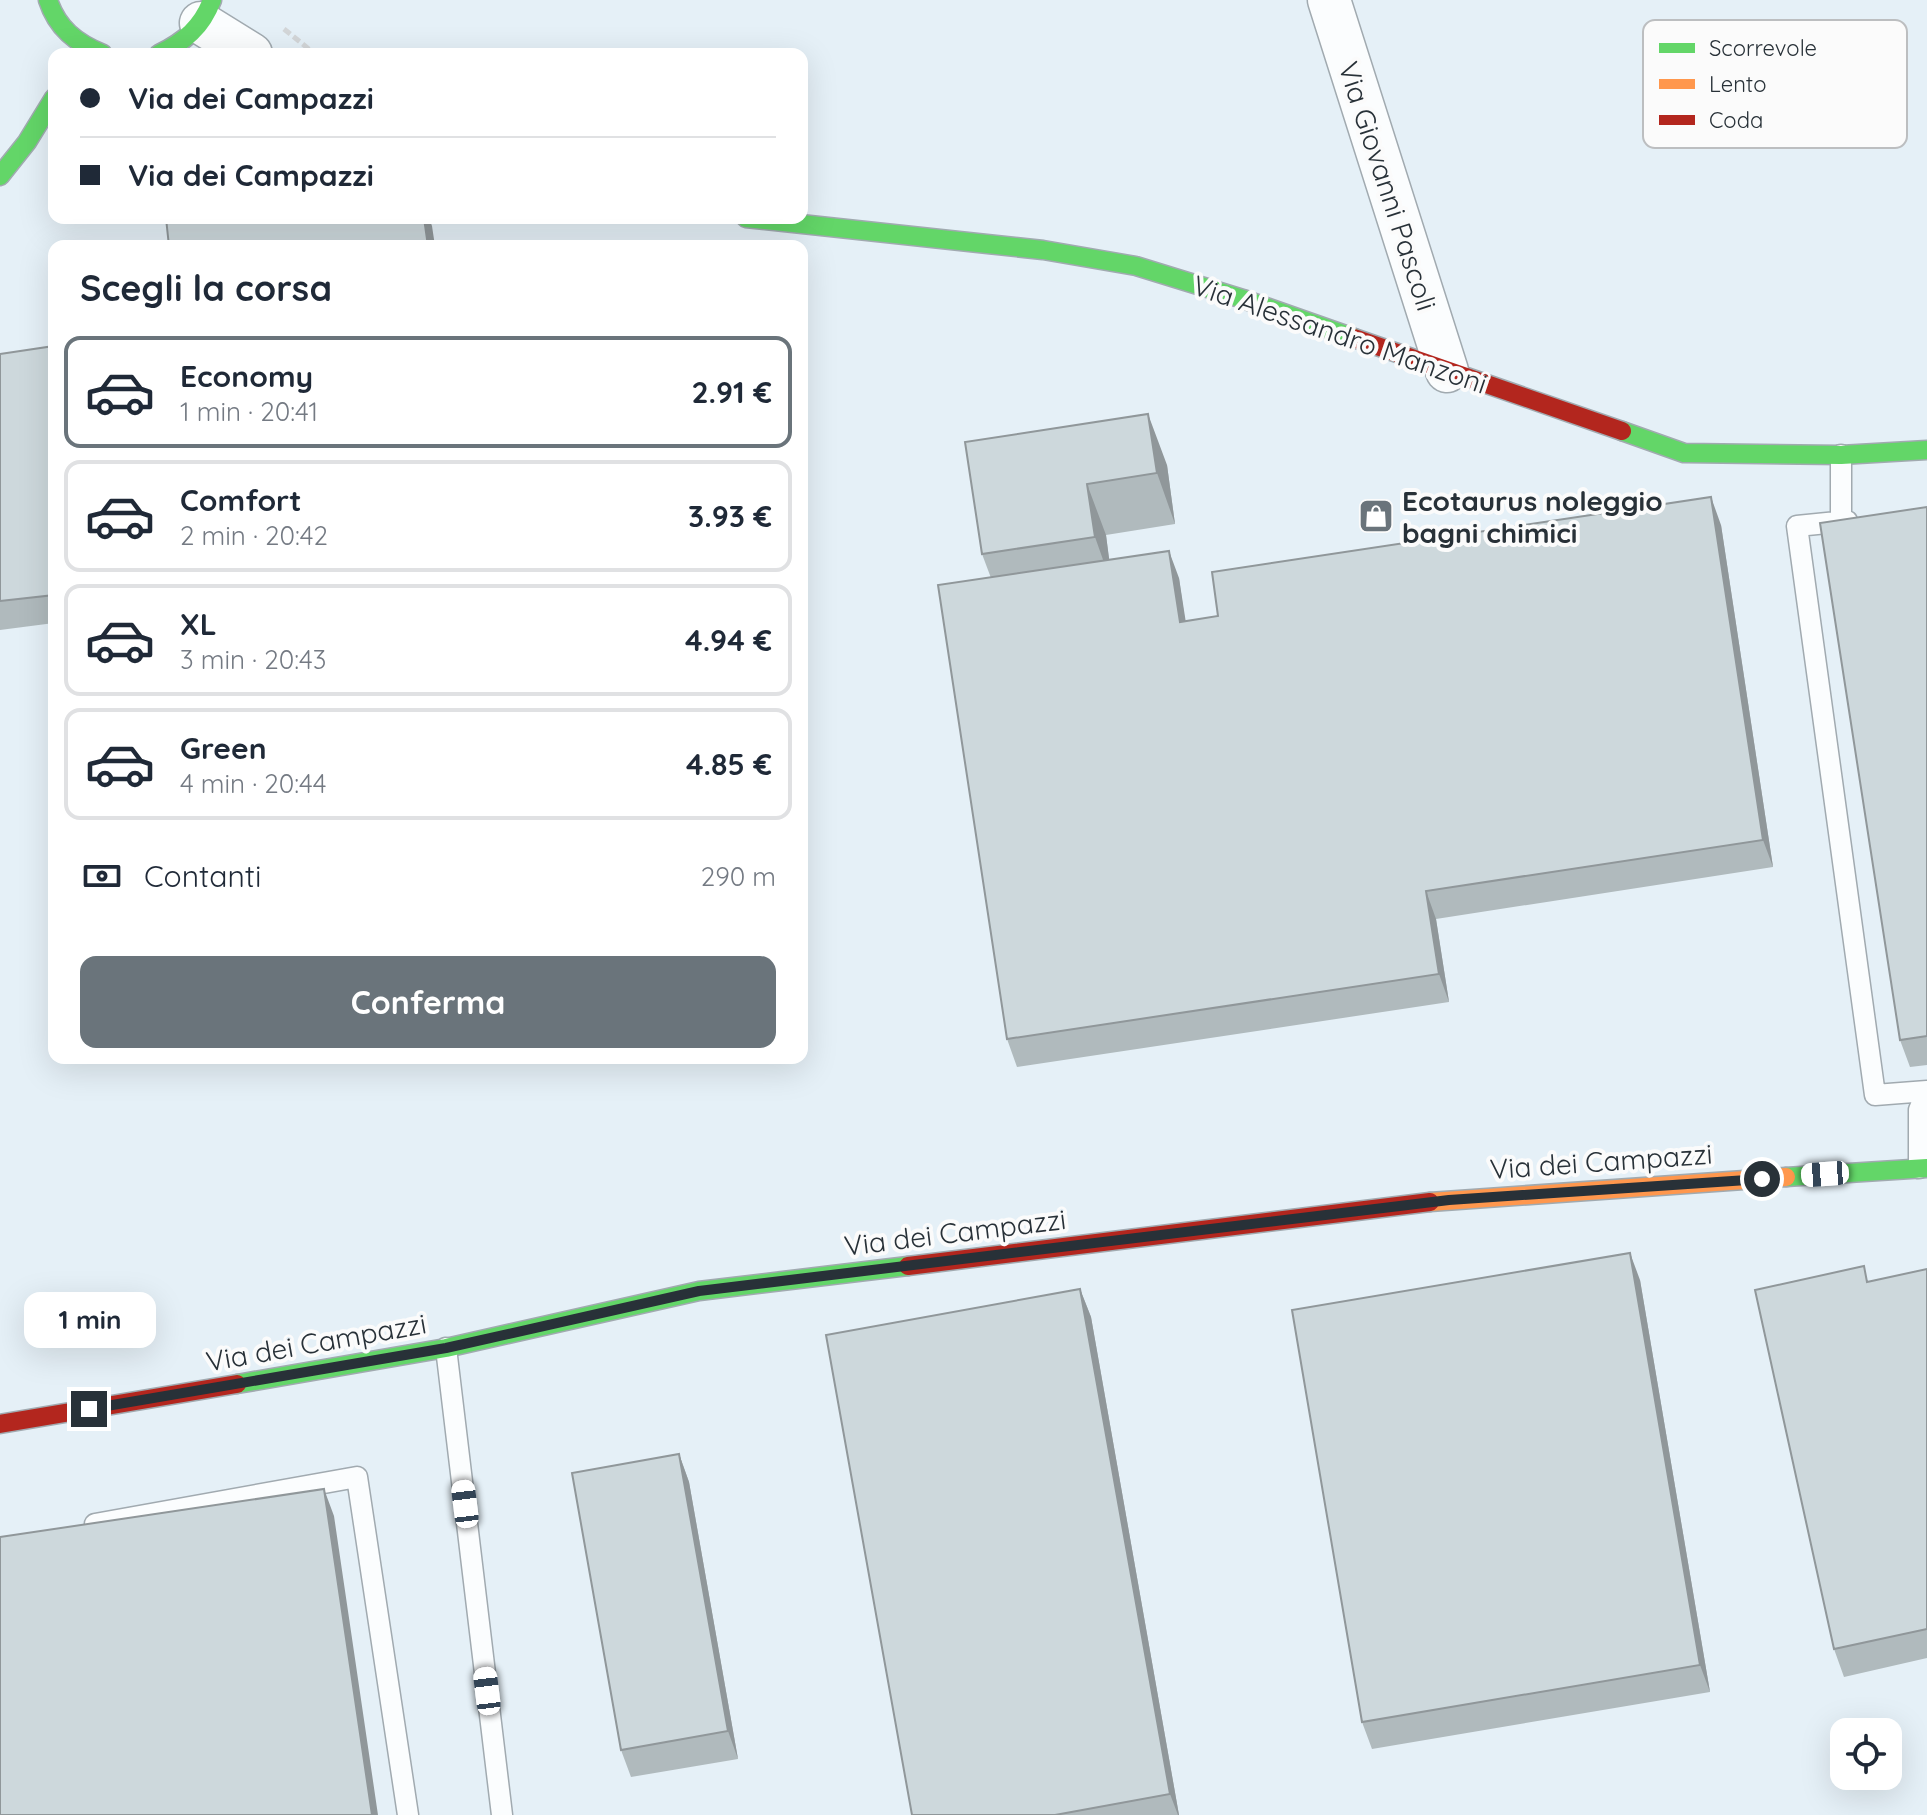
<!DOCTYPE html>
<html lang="it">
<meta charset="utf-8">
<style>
:root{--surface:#fff;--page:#f2f2f3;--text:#1f2937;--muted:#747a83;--line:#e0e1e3;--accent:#6a747b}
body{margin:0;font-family:Quicksand,sans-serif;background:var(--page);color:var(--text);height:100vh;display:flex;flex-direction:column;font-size:30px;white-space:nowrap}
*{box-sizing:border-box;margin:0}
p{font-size:26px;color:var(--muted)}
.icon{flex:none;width:44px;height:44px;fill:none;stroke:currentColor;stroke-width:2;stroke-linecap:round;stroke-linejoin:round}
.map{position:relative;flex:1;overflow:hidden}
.side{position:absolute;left:48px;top:240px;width:760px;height:824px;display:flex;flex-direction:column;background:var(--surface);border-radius:16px;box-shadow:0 8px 32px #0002}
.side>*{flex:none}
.banner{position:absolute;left:48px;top:48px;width:760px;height:176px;border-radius:16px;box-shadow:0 8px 32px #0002;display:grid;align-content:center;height:176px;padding:0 32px;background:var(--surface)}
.controls{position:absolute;left:1830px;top:1718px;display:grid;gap:16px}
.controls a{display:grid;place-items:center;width:72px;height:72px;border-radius:16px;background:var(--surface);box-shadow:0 8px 32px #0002;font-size:40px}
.end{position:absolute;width:36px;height:36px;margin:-18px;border:10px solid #283138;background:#fff;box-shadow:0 0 0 4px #fff}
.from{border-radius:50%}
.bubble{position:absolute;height:56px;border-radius:16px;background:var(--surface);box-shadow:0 8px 32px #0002;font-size:26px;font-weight:700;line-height:56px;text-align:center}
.car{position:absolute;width:24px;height:48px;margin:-24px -12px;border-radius:10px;box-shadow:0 0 6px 2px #0007;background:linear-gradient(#fff 24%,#345 0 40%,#fff 0 76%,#345 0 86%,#fff 0)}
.banner b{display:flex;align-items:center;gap:28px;height:76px;font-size:30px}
.banner b+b{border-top:2px solid var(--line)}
.banner i{width:20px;height:20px;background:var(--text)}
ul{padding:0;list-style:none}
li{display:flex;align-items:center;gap:24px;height:112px;margin:0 16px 12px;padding:0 16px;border:4px solid var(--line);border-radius:16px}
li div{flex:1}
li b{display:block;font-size:30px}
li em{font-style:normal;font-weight:700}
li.selected{border-color:var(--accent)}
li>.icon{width:72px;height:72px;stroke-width:1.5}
h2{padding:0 32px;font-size:36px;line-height:96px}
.pay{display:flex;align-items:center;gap:20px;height:88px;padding:0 32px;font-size:30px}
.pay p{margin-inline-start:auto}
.primary-button{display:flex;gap:16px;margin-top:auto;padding:16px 32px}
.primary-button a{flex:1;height:92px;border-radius:16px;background:var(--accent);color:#fff;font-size:32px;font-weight:700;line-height:92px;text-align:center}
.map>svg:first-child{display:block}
</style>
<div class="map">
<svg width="1927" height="1815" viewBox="0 0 1927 1815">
<rect width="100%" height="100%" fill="#e5f0f7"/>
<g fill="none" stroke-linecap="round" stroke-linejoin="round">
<g stroke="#a1aab0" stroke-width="23">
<path id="lane" d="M1841 521V455
M1847 521 1797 526 1875 1095 1927 1091
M1919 1168V1110L1927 1091
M446 1348 502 1815
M95 1524 357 1477 408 1815"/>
</g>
<g stroke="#a1aab0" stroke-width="45">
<path id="street" d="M1329 0 1447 371
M201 23 251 54"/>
</g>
<g stroke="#a1aab0" stroke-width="21">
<path id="fast" d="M48 0C57 28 76 43 103 54
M159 54C184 42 202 27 212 0
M0 176 27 142 54 98
M746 218 1043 250 1136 266 1243 299 1354 338
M1622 431 1684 453 1841 455 1927 450
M1786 1177 1927 1168
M237 1384 446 1348 699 1291 908 1266"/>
</g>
<g stroke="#a1aab0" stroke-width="21">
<path id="slow" d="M1430 1202 1786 1177"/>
</g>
<g stroke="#a1aab0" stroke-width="21">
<path id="jam" d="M1354 338 1622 431
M908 1266 1430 1202
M0 1424 237 1384"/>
</g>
<path stroke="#d3d6d8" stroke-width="5" stroke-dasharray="8 4" stroke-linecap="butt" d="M284 29 315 54"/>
<use href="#lane" stroke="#fbfdfe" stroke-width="20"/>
<use href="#street" stroke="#fbfdfe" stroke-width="42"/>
<use href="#fast" stroke="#63d668" stroke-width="18"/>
<use href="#slow" stroke="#ff974d" stroke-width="18"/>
<use href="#jam" stroke="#b3261e" stroke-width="18"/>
</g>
<path fill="#b0babd" d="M54 346V623L0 630V354Z
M965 442 1167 465 1175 524 1106 535 1109 560 1179 578 1185 621 1218 616 1721 525 1773 867 1436 919 1449 1002 1017 1067 1007 1039 991 578 982 554Z
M1927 507V1065L1910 1067 1900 1040Z
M1927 1269V1658L1844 1677 1834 1649 1870 1282Z
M1640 1280 1710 1692 1372 1749 1362 1722Z
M1080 1289 1091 1317 1179 1815H912Z
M679 1454 689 1482 738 1759 631 1777 621 1750Z"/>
<path fill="#90979a" d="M424 218H429L432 226 435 246H428Z
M1148 414 1167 465 1175 524 1157 473Z
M1087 484 1106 535 1113 588 1095 537Z
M1711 497 1721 525 1773 867 1763 840Z
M1169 551 1179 578 1190 649 1180 622Z
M1426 891 1436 919 1449 1002 1439 974Z
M1630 1253 1640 1280 1710 1692 1700 1665Z
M1080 1289 1091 1317 1179 1815H1178L1170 1794Z
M679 1454 689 1482 738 1759 728 1731Z
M324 1489 334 1516 378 1815H372Z"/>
<path fill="#cdd8dc" stroke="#90979a" stroke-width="2" d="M166 218H424L428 246H169Z
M54 346V595L0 601V354Z
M1148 414 1157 473 1087 484 1095 537 982 554 965 442Z
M1711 497 1763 840 1426 891 1439 974 1007 1039 938 585 1169 551 1180 622 1218 616 1212 572Z
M1927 507V1036L1900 1040 1820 523Z
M1630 1253 1700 1665 1362 1722 1292 1310Z
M1864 1266 1867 1282 1927 1269V1629L1834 1649 1755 1290Z
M1080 1289 1170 1794 1055 1815H912L826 1335Z
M679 1454 728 1731 621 1750 572 1473Z
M324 1489 372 1815H0V1537Z"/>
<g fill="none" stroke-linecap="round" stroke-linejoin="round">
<path stroke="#283138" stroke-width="10" d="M89 1409 446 1348 699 1291 1449 1200 1762 1179"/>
</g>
<defs>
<g id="shop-square" transform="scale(1.8)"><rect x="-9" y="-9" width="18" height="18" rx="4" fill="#6a747b" stroke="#fbfbfb"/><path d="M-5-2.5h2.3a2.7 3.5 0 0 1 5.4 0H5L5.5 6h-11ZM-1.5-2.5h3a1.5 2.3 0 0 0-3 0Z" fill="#fff"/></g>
</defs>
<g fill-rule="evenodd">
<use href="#shop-square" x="1376" y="516"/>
</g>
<g text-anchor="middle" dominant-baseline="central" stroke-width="8" stroke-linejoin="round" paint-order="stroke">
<g font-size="28" fill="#283138" stroke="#fbfbfb">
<text transform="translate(1388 186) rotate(72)">Via Giovanni Pascoli</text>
<text transform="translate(1340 334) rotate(19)">Via Alessandro Manzoni</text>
<text transform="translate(1601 1161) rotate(-4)">Via dei Campazzi</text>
<text transform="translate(955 1232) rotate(-7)">Via dei Campazzi</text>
<text transform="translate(316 1342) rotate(-10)">Via dei Campazzi</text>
</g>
<g font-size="28" font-weight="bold" fill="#283138" stroke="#fbfbfb" text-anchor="start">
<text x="1402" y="500">Ecotaurus noleggio<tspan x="1402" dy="32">bagni chimici</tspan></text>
</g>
</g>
<rect x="1643" y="20" width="264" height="128" rx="12" fill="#fbfbfb" stroke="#bcbec0" stroke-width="2"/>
<rect x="1659" y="43" width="36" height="10" fill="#63d668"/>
<rect x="1659" y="79" width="36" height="10" fill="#ff974d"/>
<rect x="1659" y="115" width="36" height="10" fill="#b3261e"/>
<g font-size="22" fill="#283138">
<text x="1709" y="56">Scorrevole</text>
<text x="1709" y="92">Lento</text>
<text x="1709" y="128">Coda</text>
</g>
</svg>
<div class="controls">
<a><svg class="icon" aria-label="locate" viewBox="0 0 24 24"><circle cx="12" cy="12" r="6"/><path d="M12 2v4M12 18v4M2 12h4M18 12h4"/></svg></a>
</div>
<i class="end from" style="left:1762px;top:1179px"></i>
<i class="end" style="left:89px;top:1409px"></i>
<div class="bubble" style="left:24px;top:1292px;width:132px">1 min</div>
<i class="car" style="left:1825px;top:1174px;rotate:266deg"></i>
<i class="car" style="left:465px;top:1504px;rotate:353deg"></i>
<i class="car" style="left:487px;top:1691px;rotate:353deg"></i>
<div class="banner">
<b><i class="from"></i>Via dei Campazzi</b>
<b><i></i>Via dei Campazzi</b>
</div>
<section class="side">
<h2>Scegli la corsa</h2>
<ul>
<li class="selected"><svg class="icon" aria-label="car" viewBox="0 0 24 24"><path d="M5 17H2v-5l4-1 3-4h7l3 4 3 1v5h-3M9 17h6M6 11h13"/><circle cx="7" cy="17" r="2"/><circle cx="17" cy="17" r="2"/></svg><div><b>Economy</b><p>1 min · 20:41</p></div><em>2.91 €</em></li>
<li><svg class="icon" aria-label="car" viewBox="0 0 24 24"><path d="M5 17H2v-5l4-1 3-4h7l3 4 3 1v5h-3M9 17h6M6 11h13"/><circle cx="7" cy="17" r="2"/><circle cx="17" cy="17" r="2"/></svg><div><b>Comfort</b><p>2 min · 20:42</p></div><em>3.93 €</em></li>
<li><svg class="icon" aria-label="car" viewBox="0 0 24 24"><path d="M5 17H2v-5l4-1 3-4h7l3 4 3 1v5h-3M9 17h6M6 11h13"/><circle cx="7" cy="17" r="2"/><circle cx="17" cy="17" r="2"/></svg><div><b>XL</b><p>3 min · 20:43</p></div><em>4.94 €</em></li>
<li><svg class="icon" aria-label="car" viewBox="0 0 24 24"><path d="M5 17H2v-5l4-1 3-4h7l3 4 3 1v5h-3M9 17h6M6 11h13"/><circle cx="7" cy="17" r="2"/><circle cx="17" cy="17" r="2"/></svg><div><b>Green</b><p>4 min · 20:44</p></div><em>4.85 €</em></li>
</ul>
<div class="pay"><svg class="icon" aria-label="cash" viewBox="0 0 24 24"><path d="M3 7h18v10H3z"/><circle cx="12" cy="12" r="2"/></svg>Contanti<p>290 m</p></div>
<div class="primary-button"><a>Conferma</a></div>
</section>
</div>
